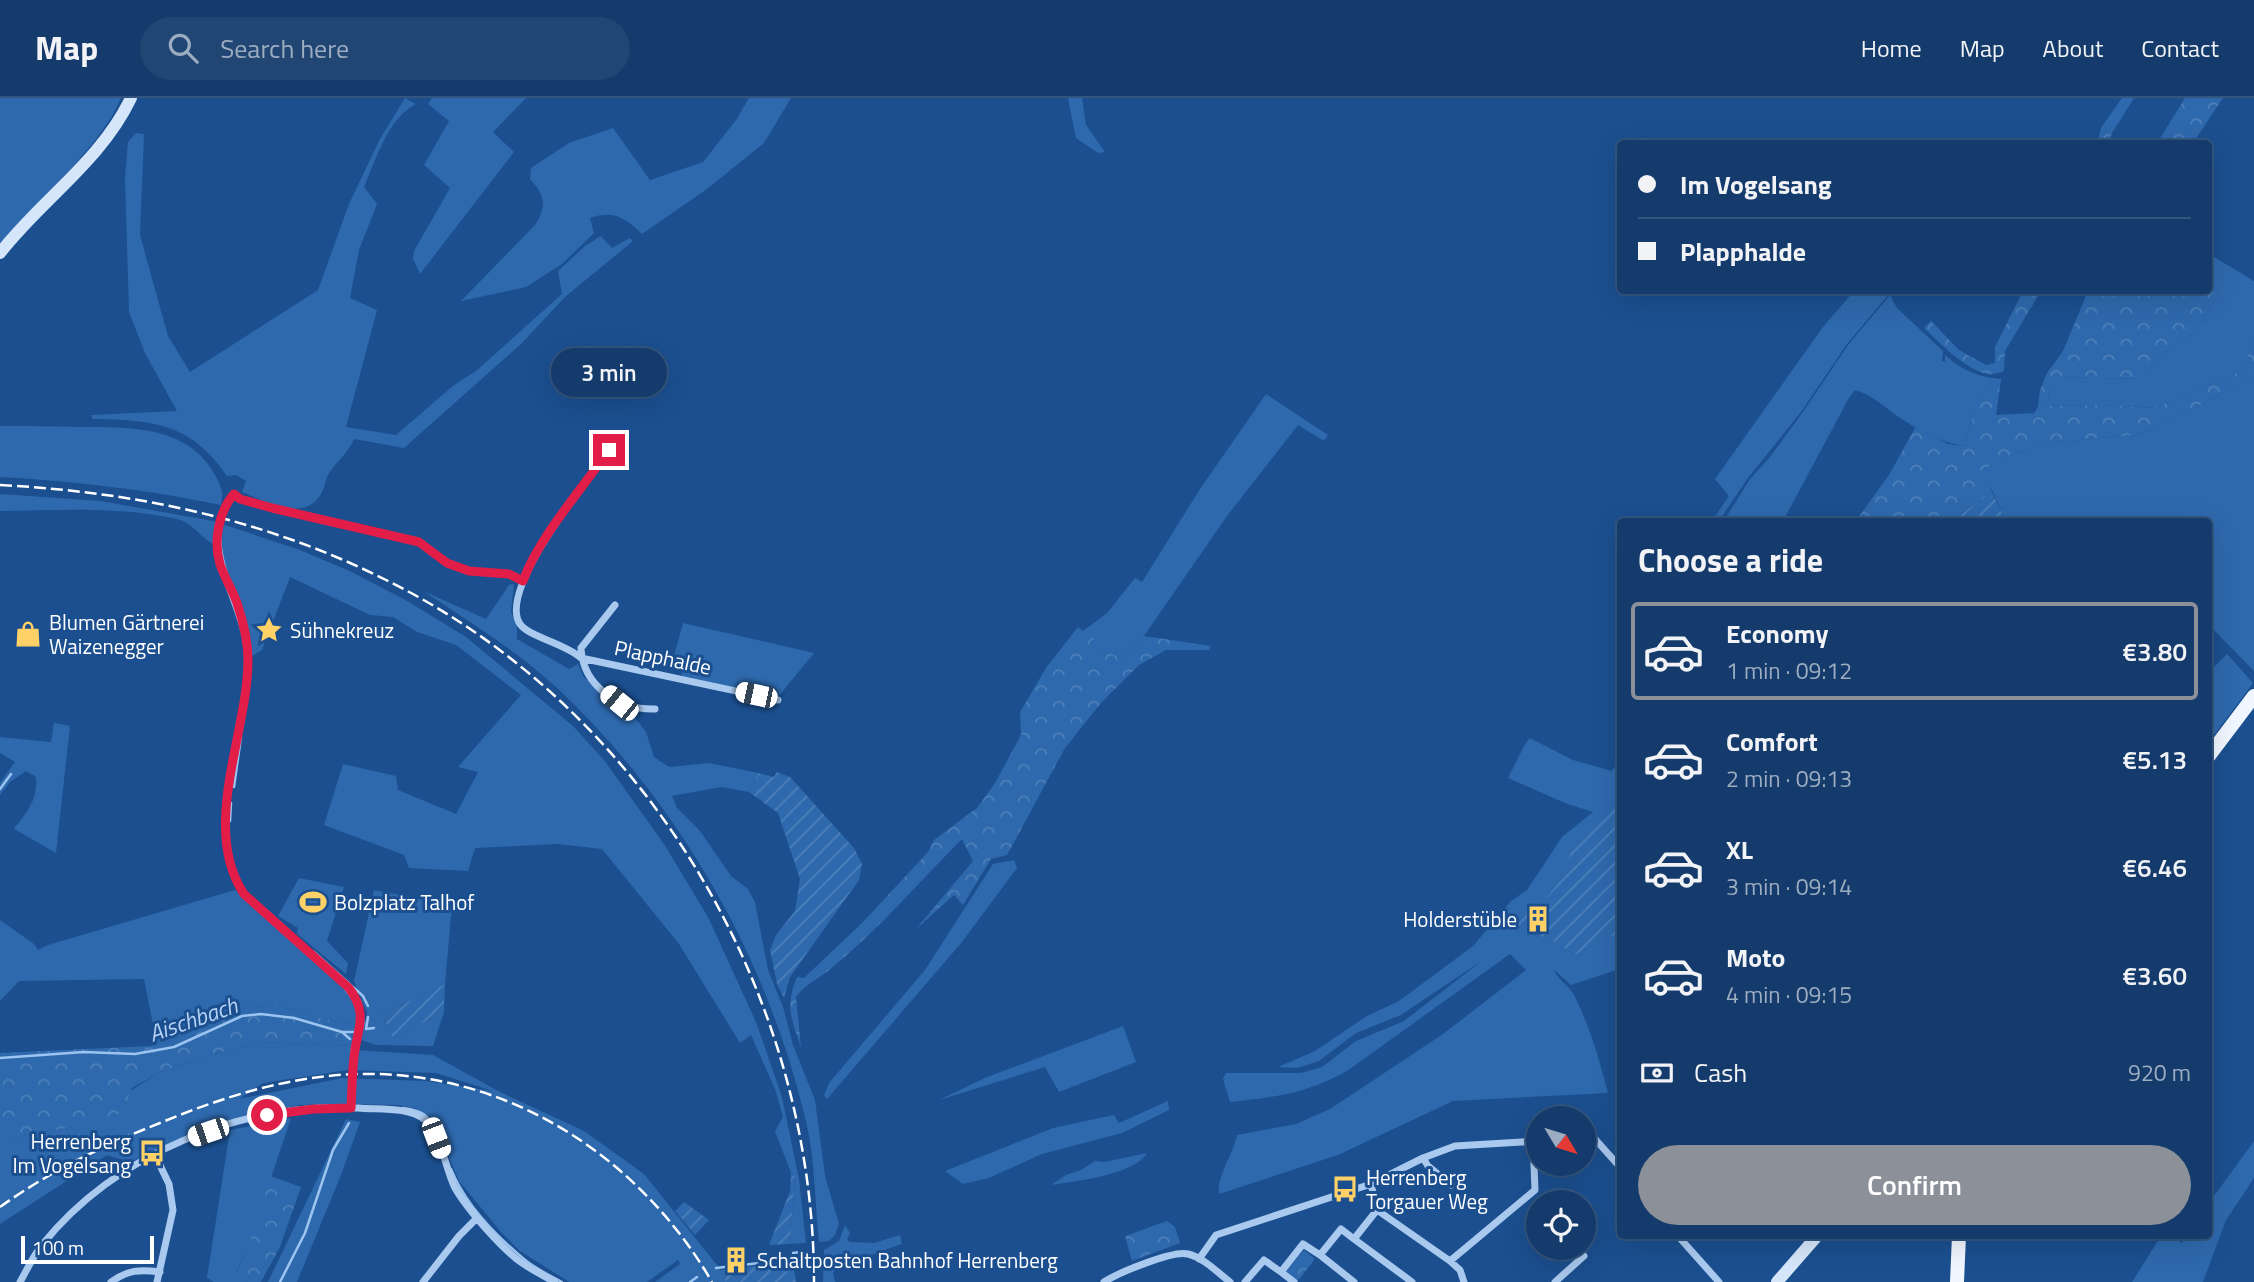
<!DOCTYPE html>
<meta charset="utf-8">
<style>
:root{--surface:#143b6b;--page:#214673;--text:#f1f3f6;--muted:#9dadc1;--line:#33557e;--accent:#8c9099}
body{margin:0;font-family:"Titillium Web",sans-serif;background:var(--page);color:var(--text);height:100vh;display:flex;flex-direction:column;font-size:26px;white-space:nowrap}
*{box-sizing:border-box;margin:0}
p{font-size:23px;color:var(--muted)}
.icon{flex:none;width:38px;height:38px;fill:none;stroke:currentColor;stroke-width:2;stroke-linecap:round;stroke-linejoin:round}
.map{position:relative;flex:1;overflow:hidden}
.side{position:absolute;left:1617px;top:420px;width:595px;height:721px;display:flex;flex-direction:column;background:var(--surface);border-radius:7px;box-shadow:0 7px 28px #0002,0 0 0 2px var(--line)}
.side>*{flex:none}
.guide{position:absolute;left:1617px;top:42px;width:595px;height:154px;border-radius:7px;box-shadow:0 7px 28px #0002,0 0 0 2px var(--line);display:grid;align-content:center;height:154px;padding:0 21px;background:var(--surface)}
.needle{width:46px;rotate:128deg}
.controls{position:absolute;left:1526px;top:1008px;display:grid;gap:14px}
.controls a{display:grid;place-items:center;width:70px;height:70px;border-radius:50%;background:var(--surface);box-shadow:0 7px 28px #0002,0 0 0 2px var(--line);font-size:35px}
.scale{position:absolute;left:21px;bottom:18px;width:133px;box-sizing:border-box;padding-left:7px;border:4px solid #fff;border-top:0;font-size:19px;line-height:24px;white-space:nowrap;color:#fff;-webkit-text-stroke:5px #1b4f8f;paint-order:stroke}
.end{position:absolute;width:32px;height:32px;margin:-16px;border:9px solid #e11d48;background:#fff;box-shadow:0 0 0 4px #fff}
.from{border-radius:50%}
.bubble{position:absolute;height:49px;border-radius:24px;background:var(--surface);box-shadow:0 7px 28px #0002,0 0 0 2px var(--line);font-size:23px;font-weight:600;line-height:49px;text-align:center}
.car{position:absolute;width:21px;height:42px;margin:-21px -10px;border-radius:9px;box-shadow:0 0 5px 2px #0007;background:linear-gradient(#fff 24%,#345 0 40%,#fff 0 76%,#345 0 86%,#fff 0)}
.guide b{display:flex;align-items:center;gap:24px;height:66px;font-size:26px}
.guide b+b{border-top:2px solid var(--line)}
.guide i{width:18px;height:18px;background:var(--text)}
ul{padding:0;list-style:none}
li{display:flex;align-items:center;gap:21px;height:98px;margin:0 14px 10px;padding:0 7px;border:4px solid transparent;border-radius:7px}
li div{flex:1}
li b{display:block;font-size:26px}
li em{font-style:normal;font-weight:600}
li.active{border-color:var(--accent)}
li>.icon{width:63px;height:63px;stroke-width:1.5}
h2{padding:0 21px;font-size:32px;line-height:84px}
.pay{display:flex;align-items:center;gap:18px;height:77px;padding:0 21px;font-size:26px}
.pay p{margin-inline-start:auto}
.cta{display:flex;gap:14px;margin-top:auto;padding:14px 21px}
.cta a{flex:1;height:80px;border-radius:42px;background:var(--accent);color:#fff;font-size:28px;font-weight:600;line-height:80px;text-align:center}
header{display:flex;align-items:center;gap:42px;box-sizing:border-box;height:98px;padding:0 35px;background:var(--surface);border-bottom:2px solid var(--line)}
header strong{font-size:33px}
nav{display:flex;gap:38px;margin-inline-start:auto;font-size:24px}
.search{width:490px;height:63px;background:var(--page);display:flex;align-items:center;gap:18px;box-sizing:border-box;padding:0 24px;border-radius:38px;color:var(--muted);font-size:26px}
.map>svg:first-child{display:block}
</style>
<header>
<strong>Map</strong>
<div class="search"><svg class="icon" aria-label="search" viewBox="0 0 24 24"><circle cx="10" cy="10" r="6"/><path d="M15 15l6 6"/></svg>Search here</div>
<nav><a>Home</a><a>Map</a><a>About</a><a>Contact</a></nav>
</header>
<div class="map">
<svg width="2254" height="1184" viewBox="0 0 2254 1184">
<defs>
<pattern id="forest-crowns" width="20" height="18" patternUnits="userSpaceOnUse" patternTransform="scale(1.75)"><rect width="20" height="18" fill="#2e69ad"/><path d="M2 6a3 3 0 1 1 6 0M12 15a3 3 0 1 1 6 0" fill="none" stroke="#4d80b9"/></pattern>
<pattern id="garden-furrows" width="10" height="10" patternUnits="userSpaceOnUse" patternTransform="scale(1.75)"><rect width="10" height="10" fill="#2e69ad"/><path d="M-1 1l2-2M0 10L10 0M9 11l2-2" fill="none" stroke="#4d80b9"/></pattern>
</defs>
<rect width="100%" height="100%" fill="#1b4f8f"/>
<path fill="#2e69ad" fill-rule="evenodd" d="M0 0H121C102 48 34 105 0 147Z
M405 0 416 6C388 20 376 61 364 89L377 106 359 152 350 200 377 212 346 329 396 337 454 287 476 273 562 196 558 173 585 148 601 138 612 150 630 140 633 143 565 199 521 246 404 350 354 341C349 354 337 363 329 375 325 382 325 389 321 396 305 425 264 403 242 394L246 383 236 377 227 378C191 325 153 322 93 321L91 317 177 313 145 255 129 214 125 80 128 44 136 35 144 36 140 137 168 238 190 274 318 192 349 106 380 41Z
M432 0H526L493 34 514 54 420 176 413 161 414 153 450 90 424 67 449 23 428 6Z
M749 0H791L764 45 707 91 642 136C625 120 614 112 590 120L594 135 562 166 526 189 461 203 536 126C547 105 545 98 530 81L531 70 569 45 613 30 650 82 703 64 736 22Z
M1068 0H1082L1086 27 1105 54 1098 55 1076 40Z
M2209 156 2254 183V237L2244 272 2154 310 2101 307 2047 308 2053 279 2143 281 2160 258 2194 235 2218 197 2209 192Z
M1854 193H1886L1889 196 1847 246 1801 314 1748 380 1719 423H1712L1729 398 1715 381 1823 229Z
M1890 197 1897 210 1943 253 1942 263 1945 264V257C1959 270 1974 277 1992 280 1988 289 1977 300 1975 309 1971 322 1969 335 1964 348 1937 344 1916 331 1893 315 1881 306 1870 296 1855 292L1849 300 1783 423 1723 424 1750 381 1770 359 1805 311 1848 247Z
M2254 279V573L2209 527 2208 424 2001 423 2005 421 1989 385 1974 375 2014 356 2056 344 2135 337 2157 329Z
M1266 296 1328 337 1324 343 1298 327 1227 418 1144 538 1122 560 1101 552 1091 543 1110 517 1107 515 1135 480 1142 484 1200 391Z
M0 328C27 328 54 328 81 329 130 329 189 328 215 377 221 388 224 394 221 407 148 392 75 383 0 379Z
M0 396 101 403 213 423 300 452 352 474 409 504 466 539 573 628 604 662 664 746 708 819 756 924 782 999 799 1081 806 1145 790 1146 795 1077 791 1075 775 1033 783 1019 775 991 751 937 740 945 679 846 602 751 557 746 475 750 468 773 409 770 404 757 324 727 343 666 396 678 398 692 456 716 478 674 458 669 521 597 456 547 417 534 393 519 370 517 290 479 262 552 252 558 249 532 224 466 221 449C203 445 195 425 177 421 119 408 59 412 0 413Z
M514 486 511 514 517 527V541L569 571 578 566 583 578 609 602 632 616 646 634 654 659 669 669 709 665 758 675 749 694 721 689 672 698 677 710 700 733 731 778 748 791 755 804 768 872 783 909 793 947 815 1002 825 1078 839 1126 835 1137 829 1143 819 1144C815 1107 815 1064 807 1028 769 862 680 705 556 589 516 552 468 523 423 493L486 521 509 487Z
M683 525 814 555 778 599 682 578 680 567 672 565Z
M2227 556 2253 585 2209 644V574Z
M54 625 70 628 56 755 14 731C27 714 38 702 36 679L26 673 10 684 0 697V685L15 664 0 655V639L51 644Z
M1530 640 1573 662 1612 673 1620 661V692L1607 715 1574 750 1557 786 1540 807 1513 833 1548 840 1575 857 1620 834V871L1571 887 1554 872C1557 881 1569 887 1574 897 1590 929 1599 960 1608 995L1453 1003 1338 1057 1219 1096C1216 1080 1234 1054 1237 1037L1296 1026 1330 1011 1443 936 1526 872 1510 856 1347 973C1305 996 1276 999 1230 1004L1223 981 1226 975H1301L1322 969 1356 943 1404 923 1483 862 1401 917 1356 935 1319 963 1297 970 1278 969 1315 953 1367 918 1399 903 1473 848 1511 803 1527 792 1562 739 1593 714 1565 705 1508 680 1525 646Z
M1014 762 1017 770 962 844 827 1001 824 997 829 985 925 872 993 766Z
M299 780 344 789 327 843 348 865 346 876 297 836 298 830 278 818Z
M235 792 341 885 354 903 359 926 332 923 278 908 248 909 169 944 157 947 144 881 19 883 0 903V822L34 846 38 852 48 847Z
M374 792 452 807 445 886 382 916 393 940 444 914 433 948 376 947 361 942 367 915 354 883Z
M1123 928 1136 964 1059 994 1045 969 939 1002 987 979Z
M262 944 351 948 355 952 433 957 500 994 584 1033 644 1076 721 1172 725 1184H655L680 1166 678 1162 647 1184H569L520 1153 500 1133 459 1083 433 1021 415 1010 396 1007 340 1006 299 1007 262 1014 235 1020 187 1037 130 1064 107 1057 0 1126V1047L25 1037 75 1029 158 975 209 957ZM348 972 436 975 493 993 426 983 342 980 239 1001 263 985Z
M1168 1003 1169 1012 1122 1035 1042 1056 989 1080 963 1086 945 1073 1053 1030 1114 1017 1119 1025Z
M291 1020 249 1146 236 1175 247 1184H214L207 1180 230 1032Z
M346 1021 360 1024 341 1077 297 1184H268Z
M2254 1043V1080L2226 1122 2203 1184H2132L2161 1138H2169L2182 1145 2187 1138H2208L2209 1105Z
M1147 1055C1135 1077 1075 1083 1051 1087L1066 1077 1081 1072 1095 1063 1104 1064Z
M845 1127 850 1135 847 1142 850 1144 874 1145 900 1137 902 1146 876 1155 833 1174 835 1184H823L824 1152 839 1143Z"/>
<path fill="url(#forest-crowns)" d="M2122 0H2134L2112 35 2109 45H2097L2101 30Z
M2185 0H2223L2193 45H2157Z
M2209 192 2218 197 2194 235 2160 258 2143 281 2053 279 2047 308 2101 307 2154 310 2244 272 2254 236V279L2157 329 2135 337 2056 344 2014 356 1975 375 1989 384 1992 394 1952 423 1855 424 1889 377 1915 330 1948 346 1964 348C1969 335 1971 322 1975 309 1977 300 1988 289 1992 280L2001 281 1996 317 2034 315 2038 309 2040 292 2047 275 2063 253 2088 193Z
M2023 193H2041L2005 253 2004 273C1998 275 1993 277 1987 276 1966 272 1940 245 1924 230L1931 223 1959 252 1986 267 1995 265V249Z
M1107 515 1112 518 1092 543 1101 552 1122 560 1144 538 1211 548 1209 552H1166L1139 567 1101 605 1065 650 1007 757 991 761 963 807 954 797 916 831 973 763 962 741C920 783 880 830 834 868 822 879 806 885 796 899L801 949C791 920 785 908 797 879L804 880 862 825 928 754 934 742 977 710 995 685 1021 637 1020 614 1046 570 1078 529 1083 533Z
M278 908 332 923 359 926 351 948 262 944 209 957 158 975 132 990 122 1015 75 1029 25 1037 0 1047V955L151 948 169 944 248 909Z
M270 1078 301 1089 280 1149 261 1184H247L236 1176 249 1146Z
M1167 1123 1175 1129 1180 1145 1132 1163 1125 1138Z
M1304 1152 1315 1161 1297 1184 1286 1173Z"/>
<path fill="url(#garden-furrows)" d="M1992 394 2005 421 2001 424 1952 423Z
M777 674 790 679 854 750 862 766 859 782 790 879 784 900 777 886 770 852 776 837 795 813 800 781 778 715 749 694 758 675 774 679Z
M1620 692V834L1575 857 1548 840 1512 833 1534 805 1541 806 1557 786 1573 750 1607 715Z
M445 886 444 914 393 940 382 916Z
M791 1075 795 1077 790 1146 769 1147 790 1093Z
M684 1104 709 1122 695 1137 675 1113Z
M787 1162 794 1172 796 1184H725L721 1172 773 1166Z"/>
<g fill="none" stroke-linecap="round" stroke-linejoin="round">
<path stroke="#9cc4f0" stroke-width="2.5" d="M234 689 241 639
M0 691 11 676
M230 723 231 705
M314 854 363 898 368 908
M368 919 366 931 374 930
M342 934 350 941
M0 960 84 954 135 956 174 949 242 918 261 916 294 920 342 934H353
M403 1010C413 1011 425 1014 430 1023
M451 1071C465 1106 495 1137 524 1161 534 1170 549 1177 562 1184
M793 1155 800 1154
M716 1170 769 1164 782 1154
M280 1184 305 1135 333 1052 349 1025
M690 1184 697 1179"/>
<path stroke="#a9c9ee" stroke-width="7" d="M609 352C588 381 497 492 520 526 529 539 566 546 581 560L778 602
M615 507 581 550C583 589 620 612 655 611
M351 1010 354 952 361 925 358 904 342 883 244 796C201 730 248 635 248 562 248 504 191 448 234 396L240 401 272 410 419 444 447 465 469 473 509 476 523 483
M1584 1041H1595L1620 1069
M155 1057 169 1086 173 1112 157 1184
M1423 1060 1428 1068 1451 1087
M1371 1086 1377 1112 1450 1163 1460 1172 1464 1184
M1678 1138 1719 1184
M1354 1141 1412 1184
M1320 1157 1354 1184
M1199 1161 1216 1137 1371 1086 1423 1060 1455 1048 1538 1043
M1450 1163 1535 1092 1533 1043
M1281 1174 1294 1184
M20 1184C27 1172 33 1158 42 1147 115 1056 242 1004 358 1010 378 1012 408 1008 425 1022 442 1038 445 1070 455 1090 467 1111 502 1151 522 1165 532 1172 544 1178 555 1184
M111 1184C128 1172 140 1171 160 1174
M423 1184 459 1138 477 1120
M1104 1184C1118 1175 1173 1152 1188 1156 1204 1160 1217 1174 1230 1184
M1245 1184 1264 1162 1281 1174 1303 1146 1320 1157 1341 1131 1354 1141 1377 1112
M1555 1184 1584 1158"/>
<path stroke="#d6e6fa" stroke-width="12" d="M0 155C42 101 101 63 131 0
M1777 1184 1817 1138"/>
<path stroke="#f0f6ff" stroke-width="14" d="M2208 659 2254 598
M1957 1184 1959 1138"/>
<path stroke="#fff" stroke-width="2.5" stroke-dasharray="12 5" stroke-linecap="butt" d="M0 387C135 394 265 421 386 482 646 610 814 896 814 1184
M0 1109C49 1074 104 1047 160 1025 213 1003 270 984 328 978 487 961 633 1048 712 1184"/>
</g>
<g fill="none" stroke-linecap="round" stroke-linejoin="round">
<path stroke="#e11d48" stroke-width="9" d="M267 1017 314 1011 351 1010C352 993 352 976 354 959 357 930 369 917 349 890L244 796C200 730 248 635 248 562 248 542 243 523 237 505 232 491 224 479 220 466 213 443 219 413 234 396L240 401 272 410 419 444 447 465 469 473 509 476 523 483C539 439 582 391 609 352"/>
</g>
<defs>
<g id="sight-bare" transform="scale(2.1)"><path d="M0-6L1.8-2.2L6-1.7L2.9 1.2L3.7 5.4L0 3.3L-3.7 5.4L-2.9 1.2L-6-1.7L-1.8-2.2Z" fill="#ffd166" stroke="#1b4f8f" stroke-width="2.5" paint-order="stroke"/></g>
<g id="shop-bare" transform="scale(2.1)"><path d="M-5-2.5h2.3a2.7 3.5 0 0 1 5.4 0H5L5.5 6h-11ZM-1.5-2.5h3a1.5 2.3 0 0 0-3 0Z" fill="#ffd166" stroke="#1b4f8f" stroke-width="2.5" paint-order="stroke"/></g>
<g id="stadium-bare" transform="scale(2.1)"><path d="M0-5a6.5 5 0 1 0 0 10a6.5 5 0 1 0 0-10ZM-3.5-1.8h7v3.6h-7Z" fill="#ffd166" stroke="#1b4f8f" stroke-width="2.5" paint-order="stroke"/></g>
<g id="building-bare" transform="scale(2.1)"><path d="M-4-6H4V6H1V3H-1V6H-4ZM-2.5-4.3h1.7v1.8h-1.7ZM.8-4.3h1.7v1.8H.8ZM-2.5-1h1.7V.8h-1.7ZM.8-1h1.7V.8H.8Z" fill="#ffd166" stroke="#1b4f8f" stroke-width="2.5" paint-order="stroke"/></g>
<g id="bus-bare" transform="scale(2.1)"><path d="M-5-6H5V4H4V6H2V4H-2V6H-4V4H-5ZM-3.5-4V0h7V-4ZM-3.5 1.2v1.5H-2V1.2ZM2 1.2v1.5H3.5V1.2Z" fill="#ffd166" stroke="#1b4f8f" stroke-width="2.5" paint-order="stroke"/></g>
</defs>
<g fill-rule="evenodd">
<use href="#sight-bare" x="269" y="532"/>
<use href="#shop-bare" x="28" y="536"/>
<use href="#stadium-bare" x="313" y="804"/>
<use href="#building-bare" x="1538" y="821"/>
<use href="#bus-bare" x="152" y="1055"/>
<use href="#bus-bare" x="1345" y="1091"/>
<use href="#building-bare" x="736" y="1162"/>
</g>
<g text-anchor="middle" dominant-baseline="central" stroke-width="6" stroke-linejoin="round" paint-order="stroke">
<g font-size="21" fill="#fff" stroke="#1b4f8f" text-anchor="start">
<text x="49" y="524">Blumen Gärtnerei<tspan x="49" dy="24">Waizenegger</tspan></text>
<text x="290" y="532">Sühnekreuz</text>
<text x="334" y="804">Bolzplatz Talhof</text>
<text x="1517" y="821" text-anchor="end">Holderstüble</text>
<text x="131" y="1043" text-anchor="end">Herrenberg<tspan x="131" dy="24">Im Vogelsang</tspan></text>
<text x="1366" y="1079">Herrenberg<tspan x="1366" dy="24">Torgauer Weg</tspan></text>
<text x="757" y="1162">Schaltposten Bahnhof Herrenberg</text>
</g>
<g font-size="21" fill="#fff" stroke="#1b4f8f">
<text transform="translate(663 559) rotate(12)">Plapphalde</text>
</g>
<g font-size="23" font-style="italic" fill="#b5d3f5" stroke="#1b4f8f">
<text transform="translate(193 921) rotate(-19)">Aischbach</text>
</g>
</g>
</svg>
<div class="controls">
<a><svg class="needle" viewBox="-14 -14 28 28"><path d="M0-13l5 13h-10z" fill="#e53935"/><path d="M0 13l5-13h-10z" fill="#9dadc1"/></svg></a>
<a><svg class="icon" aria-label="locate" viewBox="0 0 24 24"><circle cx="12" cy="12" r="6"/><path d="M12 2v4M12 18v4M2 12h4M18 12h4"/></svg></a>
</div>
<div class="scale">100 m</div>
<i class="end from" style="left:267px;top:1017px"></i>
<i class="end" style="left:609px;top:352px"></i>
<div class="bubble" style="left:551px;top:250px;width:116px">3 min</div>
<i class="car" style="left:756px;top:597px;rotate:282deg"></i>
<i class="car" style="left:619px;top:605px;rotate:309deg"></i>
<i class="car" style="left:208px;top:1034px;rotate:251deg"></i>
<i class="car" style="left:436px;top:1040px;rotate:159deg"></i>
<div class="guide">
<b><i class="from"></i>Im Vogelsang</b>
<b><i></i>Plapphalde</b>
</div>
<section class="side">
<h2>Choose a ride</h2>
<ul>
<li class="active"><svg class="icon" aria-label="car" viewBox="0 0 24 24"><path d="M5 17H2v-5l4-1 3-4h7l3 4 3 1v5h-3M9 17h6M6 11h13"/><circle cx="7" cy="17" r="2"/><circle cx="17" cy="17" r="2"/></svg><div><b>Economy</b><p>1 min · 09:12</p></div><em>€3.80</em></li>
<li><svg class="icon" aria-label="car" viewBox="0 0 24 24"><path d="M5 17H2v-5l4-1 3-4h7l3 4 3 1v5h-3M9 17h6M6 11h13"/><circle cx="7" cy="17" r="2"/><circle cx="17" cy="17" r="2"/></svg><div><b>Comfort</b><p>2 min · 09:13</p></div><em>€5.13</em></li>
<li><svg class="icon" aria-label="car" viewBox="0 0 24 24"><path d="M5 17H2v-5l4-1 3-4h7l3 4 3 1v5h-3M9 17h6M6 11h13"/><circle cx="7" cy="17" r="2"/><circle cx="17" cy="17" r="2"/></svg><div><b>XL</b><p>3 min · 09:14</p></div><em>€6.46</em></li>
<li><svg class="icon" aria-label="car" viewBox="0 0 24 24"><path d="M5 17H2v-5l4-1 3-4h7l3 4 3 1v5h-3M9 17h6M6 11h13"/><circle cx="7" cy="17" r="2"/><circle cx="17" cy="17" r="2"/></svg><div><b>Moto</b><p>4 min · 09:15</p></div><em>€3.60</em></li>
</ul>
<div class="pay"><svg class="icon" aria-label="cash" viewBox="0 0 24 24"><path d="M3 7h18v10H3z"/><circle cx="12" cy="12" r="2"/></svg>Cash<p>920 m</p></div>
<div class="cta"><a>Confirm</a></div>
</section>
</div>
